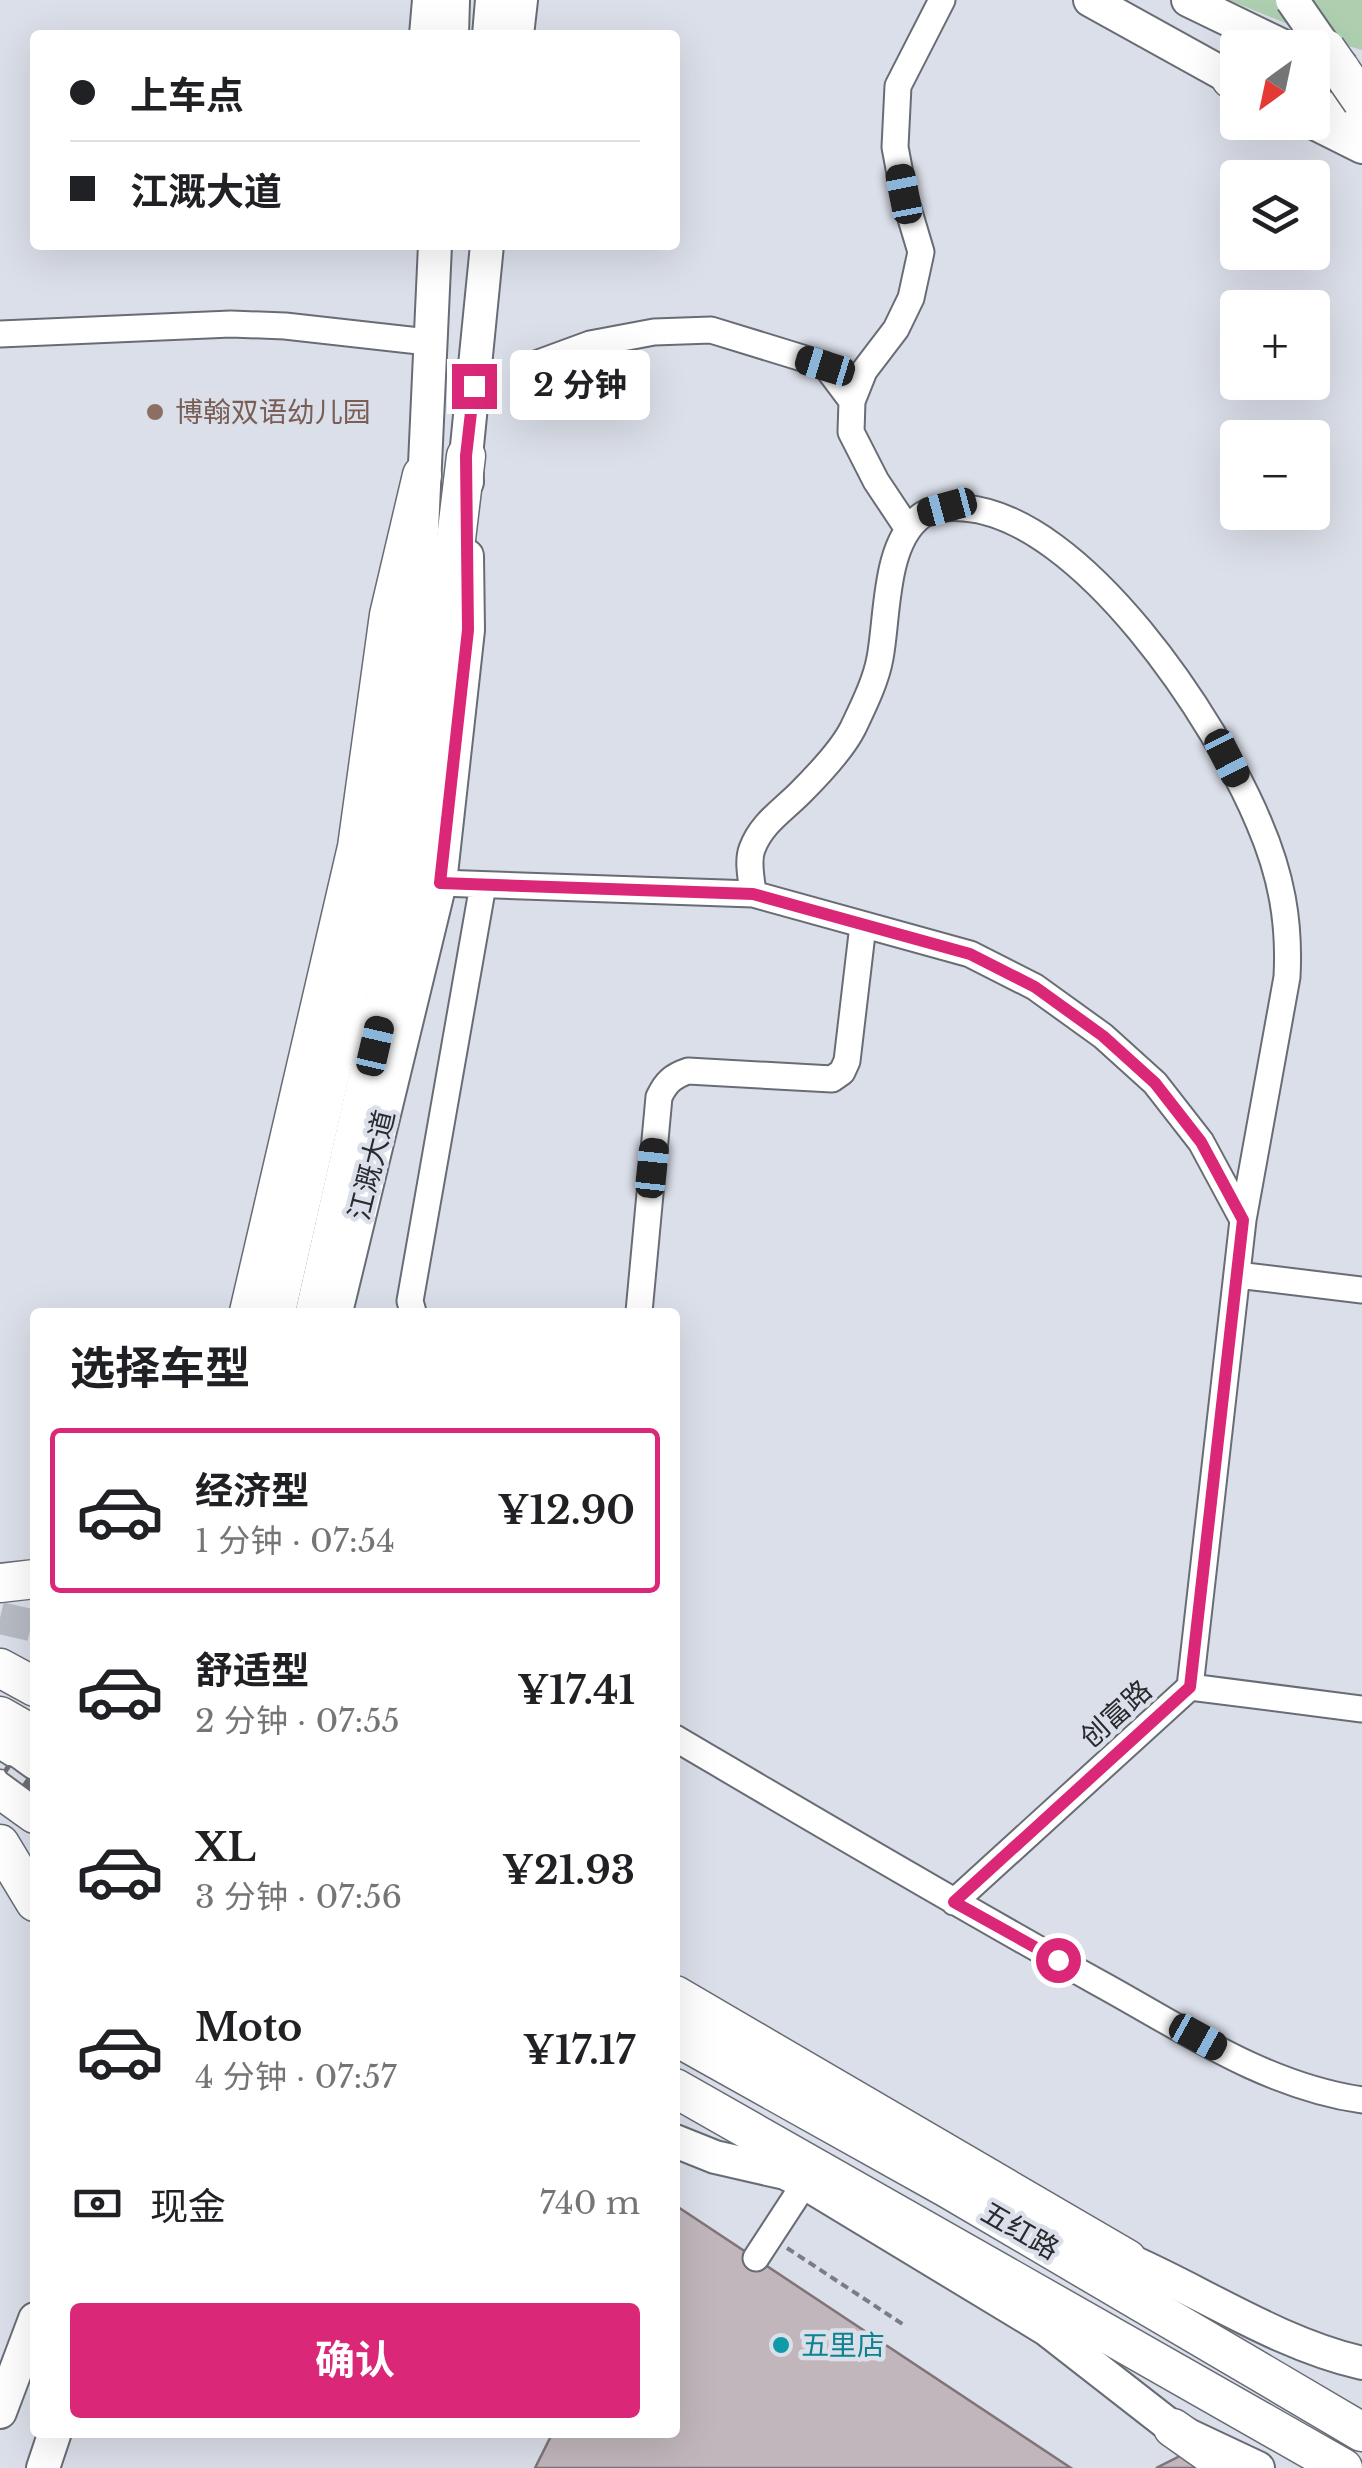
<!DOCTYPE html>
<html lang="zh">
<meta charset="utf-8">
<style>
:root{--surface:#fff;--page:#f2f2f2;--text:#202124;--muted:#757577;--line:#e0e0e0;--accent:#db2777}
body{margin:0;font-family:"Libre Baskerville","Noto Sans SC",serif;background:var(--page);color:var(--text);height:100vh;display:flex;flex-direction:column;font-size:38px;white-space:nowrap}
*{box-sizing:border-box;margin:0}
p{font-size:32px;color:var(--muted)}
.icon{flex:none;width:55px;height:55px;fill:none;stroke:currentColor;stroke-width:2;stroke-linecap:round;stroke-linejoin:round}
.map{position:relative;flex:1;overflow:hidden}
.drawer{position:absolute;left:30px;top:1308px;width:650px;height:1130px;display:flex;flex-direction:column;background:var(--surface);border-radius:10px;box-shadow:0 10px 40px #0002}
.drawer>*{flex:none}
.top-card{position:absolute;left:30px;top:30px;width:650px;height:220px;border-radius:10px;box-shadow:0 10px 40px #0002;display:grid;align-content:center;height:220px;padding:0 40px;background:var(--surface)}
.needle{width:65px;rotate:213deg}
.buttons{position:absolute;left:1220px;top:30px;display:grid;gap:20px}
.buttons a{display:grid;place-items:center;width:110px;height:110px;border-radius:10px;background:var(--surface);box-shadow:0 10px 40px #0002;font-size:50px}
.end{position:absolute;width:45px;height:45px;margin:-22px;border:12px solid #db2777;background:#fff;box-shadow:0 0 0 5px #fff}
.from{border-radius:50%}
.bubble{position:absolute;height:70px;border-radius:10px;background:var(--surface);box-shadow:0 10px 40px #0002;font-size:32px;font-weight:700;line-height:70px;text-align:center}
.car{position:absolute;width:30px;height:60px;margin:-30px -15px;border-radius:12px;box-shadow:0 0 8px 2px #0007;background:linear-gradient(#222 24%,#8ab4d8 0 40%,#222 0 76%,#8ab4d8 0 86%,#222 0)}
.top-card b{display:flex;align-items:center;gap:35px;height:95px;font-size:38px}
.top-card b+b{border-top:2px solid var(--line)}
.top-card i{width:25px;height:25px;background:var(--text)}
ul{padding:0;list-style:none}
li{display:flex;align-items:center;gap:30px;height:165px;margin:0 20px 15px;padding:0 20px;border:5px solid transparent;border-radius:10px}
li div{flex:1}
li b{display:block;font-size:38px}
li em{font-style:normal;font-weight:700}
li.current{border-color:var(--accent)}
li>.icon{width:90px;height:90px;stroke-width:1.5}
h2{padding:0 40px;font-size:45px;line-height:120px}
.pay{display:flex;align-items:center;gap:25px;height:110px;padding:0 40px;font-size:38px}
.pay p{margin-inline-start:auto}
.primary-button{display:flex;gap:20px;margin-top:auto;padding:20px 40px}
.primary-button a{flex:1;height:115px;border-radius:10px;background:var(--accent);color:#fff;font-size:40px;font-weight:700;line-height:115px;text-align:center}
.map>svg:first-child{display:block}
</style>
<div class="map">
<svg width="1362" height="2468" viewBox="0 0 1362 2468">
<rect width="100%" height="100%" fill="#dbdfe9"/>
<path fill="#aeceb0" d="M1229 0H1362V50L1324 39Z"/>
<path fill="#c0b6bb" stroke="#7e7479" stroke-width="2.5" d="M675 2205 1071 2468H535L553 2432H675Z
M1184 2454 1207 2468H1156Z"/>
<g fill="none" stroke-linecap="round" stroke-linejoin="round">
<path stroke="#b7bbc4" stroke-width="32" stroke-dasharray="32 16" stroke-linecap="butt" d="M0 1618 35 1626"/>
<g stroke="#686c74" stroke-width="29">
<path id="minor" d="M0 334 231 324 285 326 428 342
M530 366 590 344 654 332 711 330 825 365 852 401
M908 529 876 481 851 432 852 401 864 371 896 329 911 298 921 252 904 195 895 147 898 86 942 0
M440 883 753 894 970 954 1035 987 1103 1036 1155 1083 1201 1142 1243 1220
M753 894C752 881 747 862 752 849 761 824 782 811 800 793 818 775 842 750 853 728 863 707 876 681 880 658 888 616 884 544 921 516 933 507 950 507 964 508 1083 517 1217 722 1259 823 1281 874 1290 921 1287 977L1243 1220 1190 1687
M1237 1275 1362 1290
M413 1312 410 1301 483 885
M639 1312 659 1097C666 1082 673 1076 688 1071L832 1079 842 1072 847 1061 863 925
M675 1738C816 1821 956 1904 1099 1983 1183 2029 1265 2086 1362 2100
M954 1902 1190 1687 1362 1709
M756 2258 805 2183"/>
</g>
<g stroke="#686c74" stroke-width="36">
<path id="major" d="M1090 0 1238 82
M1188 0 1287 48
M426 35 429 0
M452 35 453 0
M489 35 492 0
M517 35 521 0
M1312 122 1362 147
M467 482 466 456 487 245
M279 1312 385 846 418 618 435 245
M336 1312 440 883 468 630 467 556
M9 1747 35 1763
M675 2141 715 2157 785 2173 805 2183 1046 2329 1173 2428 1258 2468
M1105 2250C1191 2284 1271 2342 1362 2363
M0 2412 35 2319
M43 2468 55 2432"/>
</g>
<g stroke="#686c74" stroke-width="41">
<path id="highway" d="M1231 79 1238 81
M1312 107 1362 121
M249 1312 357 847 389 615 422 475
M315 1312 418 855 466 456
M0 1583 35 1579
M0 1668 35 1687
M0 1716 35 1736
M0 1789 35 1814
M0 1844 35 1902
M675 1995 1127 2259
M675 2036 947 2188 1362 2432
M675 2088 1343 2468
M1173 2428 1230 2468"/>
</g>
<path stroke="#7b7d84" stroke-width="4" stroke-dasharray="8 5" stroke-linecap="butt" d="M787 2248 904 2325"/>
<use href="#minor" stroke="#fff" stroke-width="25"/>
<use href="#major" stroke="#fff" stroke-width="32"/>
<use href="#highway" stroke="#fff" stroke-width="38"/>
<g stroke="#6c6e74" stroke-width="10">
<path id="rail" d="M9 1770 35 1789"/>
</g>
<use href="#rail" stroke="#dbdfe9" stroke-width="6" stroke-dasharray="19" stroke-linecap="butt"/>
<g stroke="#686c74" stroke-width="36" stroke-linecap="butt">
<path id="major-bridge" d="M1292 0 1326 49 1343 68"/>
</g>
<g stroke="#686c74" stroke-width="41" stroke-linecap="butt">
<path id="highway-bridge" d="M1326 49 1362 101"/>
</g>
<use href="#major-bridge" stroke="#fff" stroke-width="32"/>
<use href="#highway-bridge" stroke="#fff" stroke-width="38"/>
</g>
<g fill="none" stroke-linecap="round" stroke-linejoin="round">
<path stroke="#db2777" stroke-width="12" d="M474 386 466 456 468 630 440 883 753 894 970 954 1035 987 1103 1036 1155 1083 1201 1142 1243 1220 1190 1687 954 1902 1058 1960"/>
</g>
<circle fill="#8d6e63" stroke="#dbdfe9" stroke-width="4" cx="155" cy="412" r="10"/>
<circle fill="#0f9aa8" stroke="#dbdfe9" stroke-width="4" cx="781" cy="2345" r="10"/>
<g text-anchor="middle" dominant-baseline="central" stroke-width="9" stroke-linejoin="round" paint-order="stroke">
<g font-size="28" fill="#785e54" stroke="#dbdfe9" text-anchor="start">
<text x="175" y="412">博翰双语幼儿园</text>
</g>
<g font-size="28" fill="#292a2e" stroke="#dbdfe9">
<text transform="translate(372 1165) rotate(-76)">江溉大道</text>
<text transform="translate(1116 1714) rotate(-42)">创富路</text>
<text transform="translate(1020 2231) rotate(30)">五红路</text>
</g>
<g font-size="28" fill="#0d838f" stroke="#dbdfe9" text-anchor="start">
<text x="801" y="2345">五里店</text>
</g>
</g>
</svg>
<div class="buttons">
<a><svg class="needle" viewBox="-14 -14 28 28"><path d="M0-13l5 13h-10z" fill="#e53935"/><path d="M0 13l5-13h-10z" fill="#757577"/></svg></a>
<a><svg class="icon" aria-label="layers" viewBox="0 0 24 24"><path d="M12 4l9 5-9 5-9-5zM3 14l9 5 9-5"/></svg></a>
<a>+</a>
<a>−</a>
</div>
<i class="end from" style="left:1058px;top:1960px"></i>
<i class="end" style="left:474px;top:386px"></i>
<div class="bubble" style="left:510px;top:350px;width:140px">2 分钟</div>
<i class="car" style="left:904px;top:194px;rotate:349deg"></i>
<i class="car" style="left:825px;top:366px;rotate:287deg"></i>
<i class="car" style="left:947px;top:507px;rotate:255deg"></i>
<i class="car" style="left:1227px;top:758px;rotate:153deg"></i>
<i class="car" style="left:375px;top:1046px;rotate:13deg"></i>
<i class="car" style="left:652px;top:1168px;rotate:6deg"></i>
<i class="car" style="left:1198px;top:2037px;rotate:119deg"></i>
<div class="top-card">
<b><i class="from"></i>上车点</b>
<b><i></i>江溉大道</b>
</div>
<section class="drawer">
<h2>选择车型</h2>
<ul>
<li class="current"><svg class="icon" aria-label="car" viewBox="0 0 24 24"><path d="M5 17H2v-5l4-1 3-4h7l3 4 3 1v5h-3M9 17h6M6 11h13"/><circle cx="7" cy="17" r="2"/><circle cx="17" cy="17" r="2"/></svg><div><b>经济型</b><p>1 分钟 · 07:54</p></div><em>¥12.90</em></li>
<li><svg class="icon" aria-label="car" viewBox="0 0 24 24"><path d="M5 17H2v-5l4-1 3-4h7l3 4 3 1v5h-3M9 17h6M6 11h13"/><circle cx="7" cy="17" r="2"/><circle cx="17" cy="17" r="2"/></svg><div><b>舒适型</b><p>2 分钟 · 07:55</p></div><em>¥17.41</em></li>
<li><svg class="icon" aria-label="car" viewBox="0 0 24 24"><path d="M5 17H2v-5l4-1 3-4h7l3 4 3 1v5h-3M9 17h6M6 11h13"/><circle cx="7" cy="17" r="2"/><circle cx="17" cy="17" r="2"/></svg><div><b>XL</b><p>3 分钟 · 07:56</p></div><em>¥21.93</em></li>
<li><svg class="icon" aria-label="car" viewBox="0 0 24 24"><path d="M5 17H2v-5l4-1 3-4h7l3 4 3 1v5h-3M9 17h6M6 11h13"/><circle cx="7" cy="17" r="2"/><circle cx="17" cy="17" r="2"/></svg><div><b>Moto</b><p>4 分钟 · 07:57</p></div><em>¥17.17</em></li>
</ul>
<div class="pay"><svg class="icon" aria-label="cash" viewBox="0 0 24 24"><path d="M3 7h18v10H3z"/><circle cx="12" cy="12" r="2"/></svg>现金<p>740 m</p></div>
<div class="primary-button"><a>确认</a></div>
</section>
</div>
